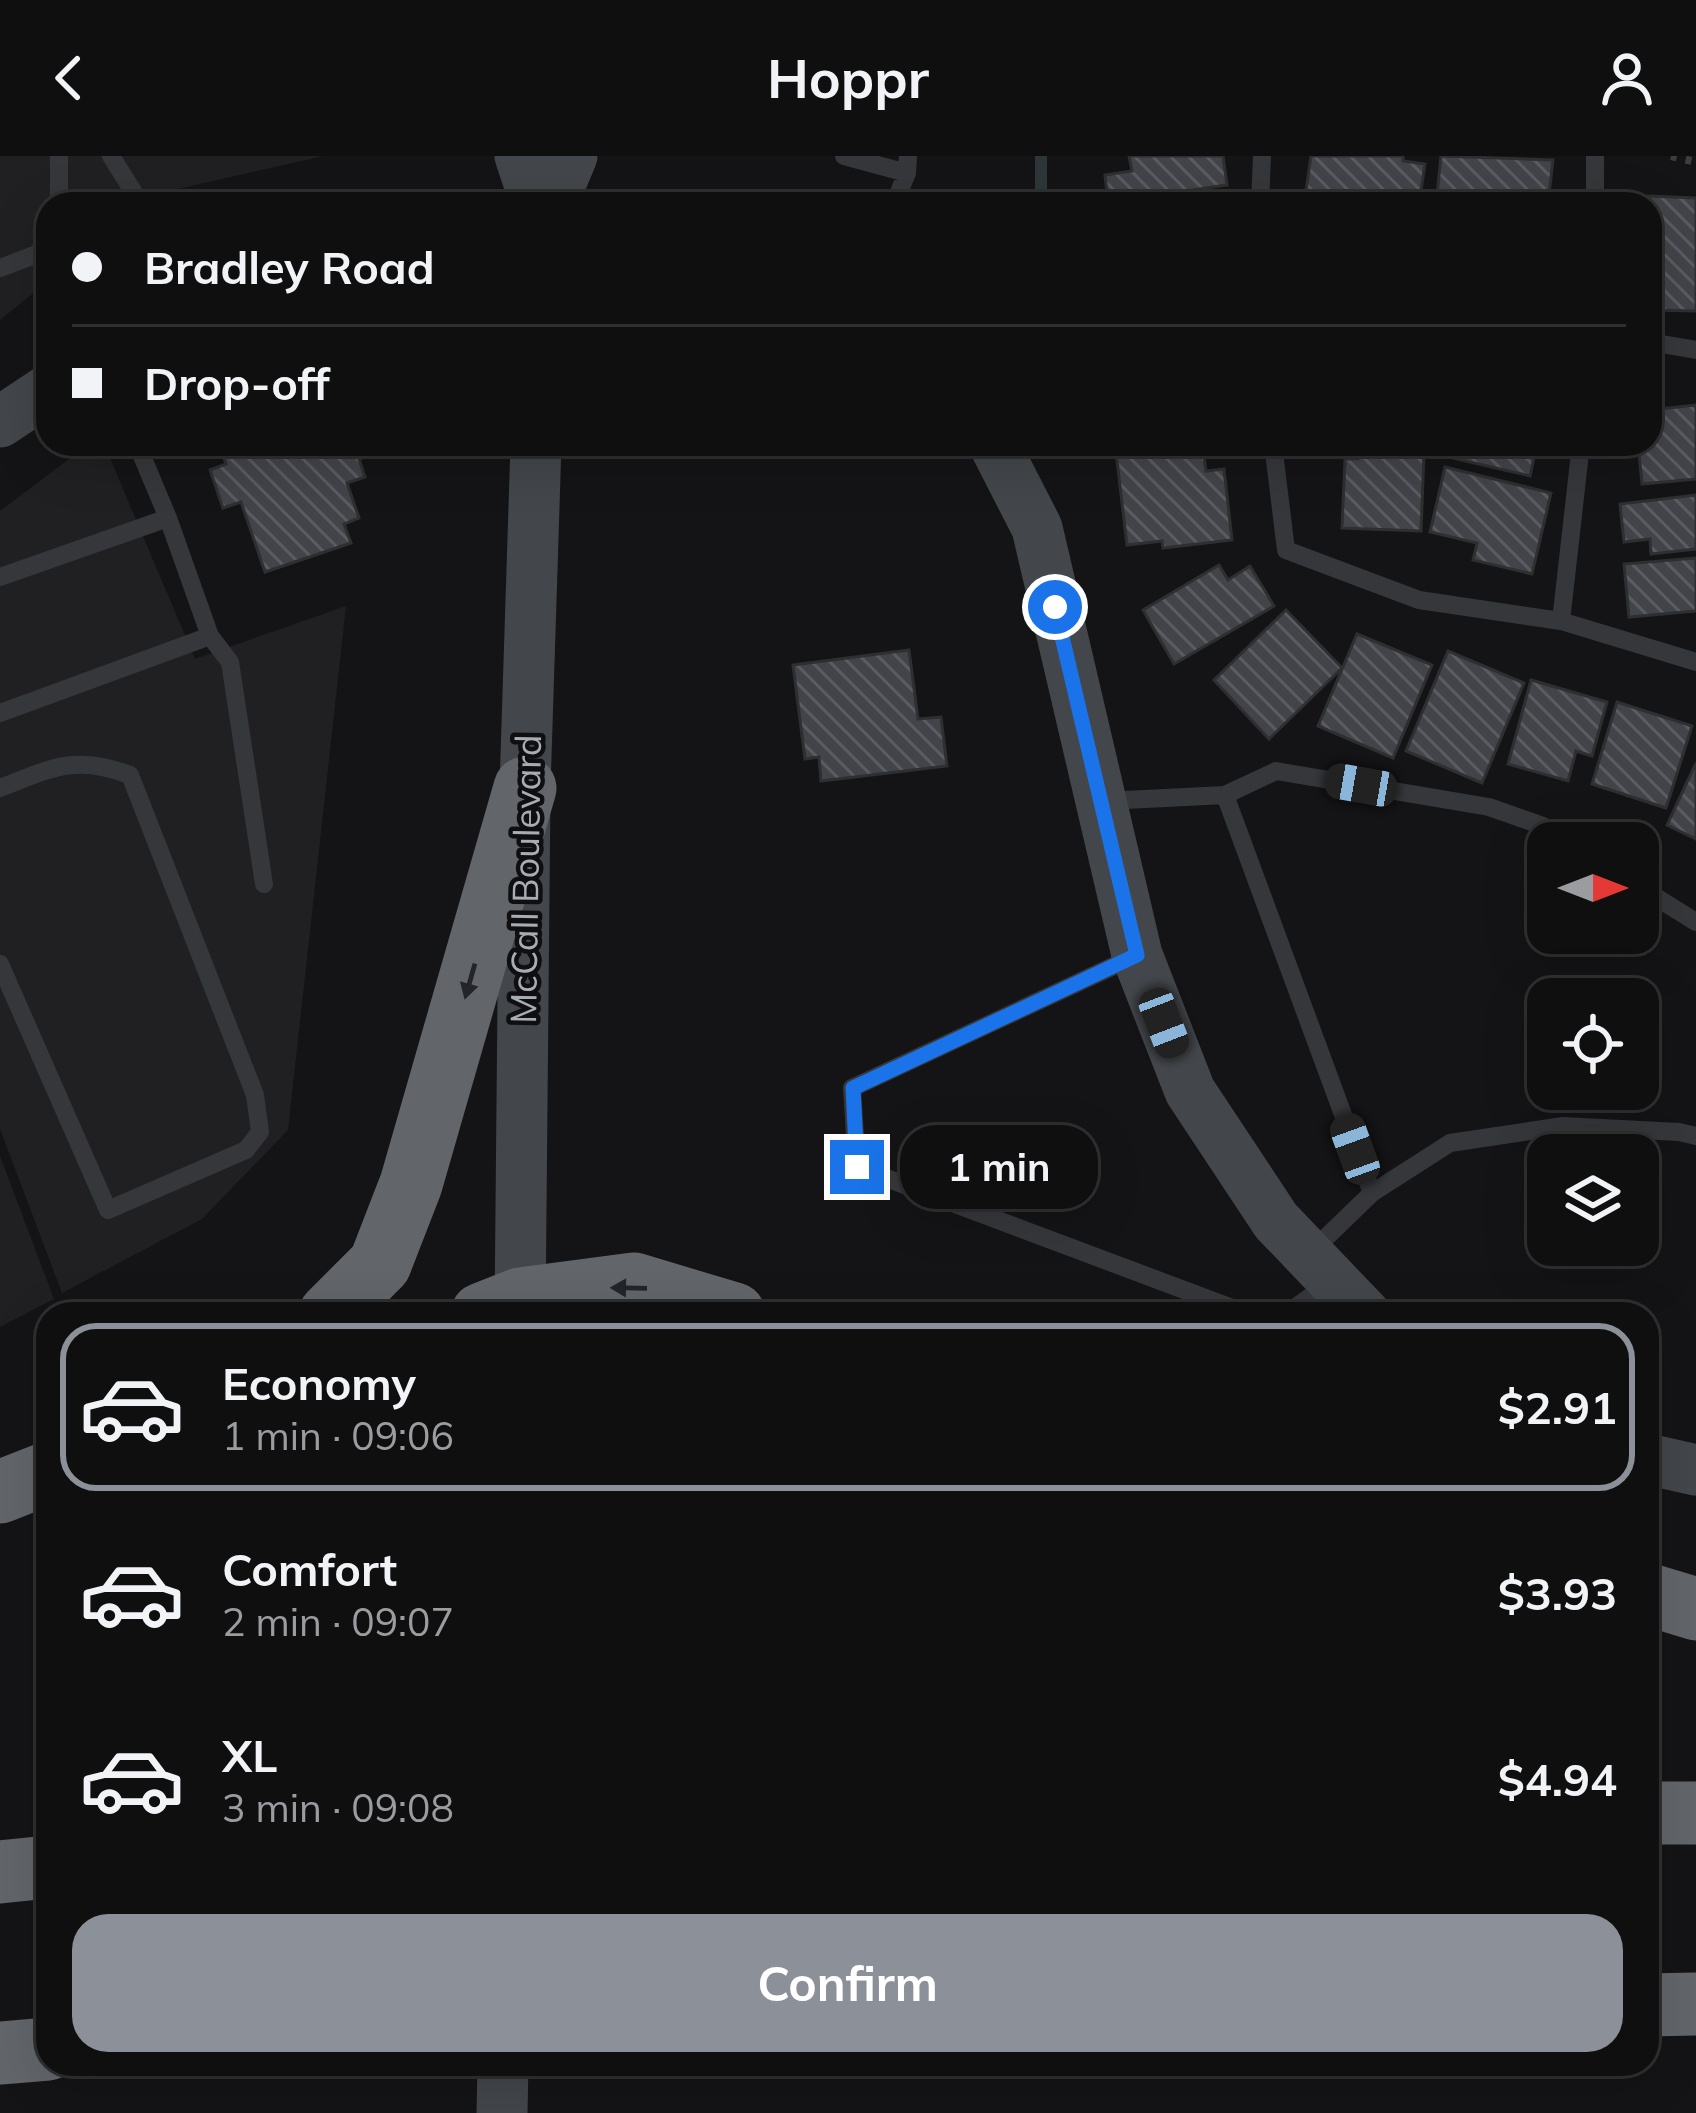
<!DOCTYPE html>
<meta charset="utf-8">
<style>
:root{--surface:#0f0f10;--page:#1d1d1e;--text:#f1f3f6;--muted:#9b9c9f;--line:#2f2f30;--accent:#8c9099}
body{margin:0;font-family:Mulish,sans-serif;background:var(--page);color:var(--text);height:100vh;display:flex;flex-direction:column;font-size:45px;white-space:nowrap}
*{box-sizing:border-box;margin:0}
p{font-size:39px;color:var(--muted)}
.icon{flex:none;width:66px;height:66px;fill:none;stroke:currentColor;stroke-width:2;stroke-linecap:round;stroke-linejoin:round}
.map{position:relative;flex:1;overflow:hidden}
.side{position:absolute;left:36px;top:1146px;width:1623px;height:774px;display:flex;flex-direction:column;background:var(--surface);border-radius:36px;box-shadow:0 12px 48px #0002,0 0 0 3px var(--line)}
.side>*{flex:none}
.guide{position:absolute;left:36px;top:36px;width:1626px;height:264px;border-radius:36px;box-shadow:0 12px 48px #0002,0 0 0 3px var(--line);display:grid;align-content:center;height:264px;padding:0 36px;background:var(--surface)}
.needle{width:78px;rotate:90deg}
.buttons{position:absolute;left:1527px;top:666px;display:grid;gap:24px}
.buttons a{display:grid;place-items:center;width:132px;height:132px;border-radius:24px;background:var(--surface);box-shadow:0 12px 48px #0002,0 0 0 3px var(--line);font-size:60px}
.end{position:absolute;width:54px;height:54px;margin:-27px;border:15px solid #1a73e8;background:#fff;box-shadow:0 0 0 6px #fff}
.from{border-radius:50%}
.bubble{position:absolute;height:84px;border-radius:36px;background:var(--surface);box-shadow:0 12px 48px #0002,0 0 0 3px var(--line);font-size:39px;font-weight:700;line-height:84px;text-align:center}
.car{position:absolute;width:36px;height:72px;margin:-36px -18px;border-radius:15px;box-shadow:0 0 9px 3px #0007;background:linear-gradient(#222 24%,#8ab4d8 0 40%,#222 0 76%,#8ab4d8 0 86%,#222 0)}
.guide b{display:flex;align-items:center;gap:42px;height:114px;font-size:45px}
.guide b+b{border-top:3px solid var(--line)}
.guide i{width:30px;height:30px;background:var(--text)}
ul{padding:21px 0 0;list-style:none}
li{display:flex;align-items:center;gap:36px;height:168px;margin:0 24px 18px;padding:0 12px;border:6px solid transparent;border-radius:36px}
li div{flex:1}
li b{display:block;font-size:45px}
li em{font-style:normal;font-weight:700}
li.on{border-color:var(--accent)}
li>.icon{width:108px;height:108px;stroke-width:1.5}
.primary-button{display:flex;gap:24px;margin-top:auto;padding:24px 36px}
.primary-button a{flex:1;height:138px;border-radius:36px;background:var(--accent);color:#fff;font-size:48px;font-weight:700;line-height:138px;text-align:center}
header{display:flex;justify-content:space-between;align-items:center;height:156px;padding:0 36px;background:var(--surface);font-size:54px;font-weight:700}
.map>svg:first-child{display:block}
</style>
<header><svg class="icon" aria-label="back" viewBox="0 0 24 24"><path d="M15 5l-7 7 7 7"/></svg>Hoppr<svg class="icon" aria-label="person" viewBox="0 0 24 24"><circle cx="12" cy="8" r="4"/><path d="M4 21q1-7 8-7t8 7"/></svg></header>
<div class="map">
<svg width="1696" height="1957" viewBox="0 0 1696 1957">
<defs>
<pattern id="building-back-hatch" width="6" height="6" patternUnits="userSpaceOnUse" patternTransform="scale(3)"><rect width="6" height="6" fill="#434449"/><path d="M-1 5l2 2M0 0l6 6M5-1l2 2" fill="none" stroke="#5b5c61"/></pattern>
</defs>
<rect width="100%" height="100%" fill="#141416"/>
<path fill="#202022" d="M0 0H323L173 34 153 48H48V125L0 164Z
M89 288H104L195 503 346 450 288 974 202 1063 62 1137 0 973V355Z
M0 1000 54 1143 0 1171Z"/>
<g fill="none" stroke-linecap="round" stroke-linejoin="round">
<path stroke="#2d373a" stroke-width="12" d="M1041 48V0"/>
</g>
<path fill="url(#building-back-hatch)" stroke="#2e2f31" stroke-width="3" d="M1129 0H1223L1227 29 1108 46 1105 19 1132 15Z
M1311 0H1403V5L1425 8 1419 48H1304Z
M1441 0 1553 4 1548 48H1436Z
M1648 40 1696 42V155L1650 154Z
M1696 249V323L1642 328 1638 288H1650V254Z
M219 288H384L386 294 359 303 365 321 347 327 359 362 344 368 351 387 265 416 241 346 223 352 210 314 226 308Z
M1115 288H1221L1203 293 1206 315 1224 313 1232 384 1163 392 1162 385 1127 389Z
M1359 288H1402V297L1424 298 1421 375 1342 372 1345 303H1358Z
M1438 288H1537L1530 320 1435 298Z
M1445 311 1551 337 1532 418 1473 404 1477 387 1430 376Z
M1696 339V393L1651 398 1650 383 1624 386 1620 348Z
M1696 402V455L1629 461 1624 408Z
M1219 409 1228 424 1250 410 1274 450 1174 508 1143 454Z
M1286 454 1342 512 1269 583 1214 524Z
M1357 478 1432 509 1393 602 1318 570Z
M909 494 918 563 941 561 947 610 821 625 819 601 805 603 793 509Z
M1448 495 1524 527 1482 627 1406 595Z
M1531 524 1607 546 1592 600 1576 595 1568 625 1508 608Z
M1617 546 1692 570 1666 652 1592 628Z
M1696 607V683L1667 669Z"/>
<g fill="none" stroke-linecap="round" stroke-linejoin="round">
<path stroke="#3b3e41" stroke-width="8" stroke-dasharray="6 9" stroke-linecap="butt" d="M1671 0 1696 6"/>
<path stroke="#35373a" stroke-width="18" d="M59 0V48
M111 0 141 48
M844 0 907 17
M894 48 907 17 908 0
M1260 48 1262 0
M1595 48V0
M0 112 37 98 48 83
M1650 186 1696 194
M1273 288 1286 394 1419 444 1561 465 1696 506
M0 421 168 362 137 288
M1561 465 1581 288
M210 480 230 506 264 728
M0 557 210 480 168 362
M0 632C52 612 75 598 130 619L255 939 260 976 246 994 108 1054 0 808
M1225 639 1372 1037
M1105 645 1225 639 1276 615 1489 651 1543 670 1570 687
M1638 730 1696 766
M1133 801 852 932 857 1011 1248 1158
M1312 1095 1372 1037 1450 987 1563 970 1679 976 1696 980
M1286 1158 1331 1126"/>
<path stroke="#43464a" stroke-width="51" d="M520 0 536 48
M552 48 572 0
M0 266 48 234
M994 288 1037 372 1137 799 1190 935 1276 1065 1365 1158
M520 1158 525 632 536 288
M1647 1303 1696 1314
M502 1957 503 1908"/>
<path stroke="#62666b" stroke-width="63" d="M330 1158 380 1108 411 1028 525 632
M482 1158 520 1143 634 1128 734 1158
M0 1336 48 1317
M1647 1438 1696 1453
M1647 1657H1696
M0 1716 48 1711
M1647 1849 1696 1848
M0 1897 48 1893"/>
</g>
<defs><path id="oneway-solid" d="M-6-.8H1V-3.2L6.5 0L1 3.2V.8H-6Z" transform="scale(3)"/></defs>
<g fill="#242528">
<use href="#oneway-solid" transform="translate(470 825) rotate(106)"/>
<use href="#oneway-solid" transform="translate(629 1132) rotate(-179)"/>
</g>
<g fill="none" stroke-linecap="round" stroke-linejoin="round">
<path stroke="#1a73e8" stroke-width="15" d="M857 1011 853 932 1137 799 1055 451"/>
</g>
<g text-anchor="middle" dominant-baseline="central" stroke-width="9" stroke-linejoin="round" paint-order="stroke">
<g font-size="36" fill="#a7adb5" stroke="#0f0f11">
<text transform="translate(525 723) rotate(-89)">McCall Boulevard</text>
</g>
</g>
</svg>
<div class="buttons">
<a><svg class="needle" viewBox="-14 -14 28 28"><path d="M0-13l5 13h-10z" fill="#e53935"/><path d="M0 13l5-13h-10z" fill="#9b9c9f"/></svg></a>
<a><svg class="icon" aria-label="locate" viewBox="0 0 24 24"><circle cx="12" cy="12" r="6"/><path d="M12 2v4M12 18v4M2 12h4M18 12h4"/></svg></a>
<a><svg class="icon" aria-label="layers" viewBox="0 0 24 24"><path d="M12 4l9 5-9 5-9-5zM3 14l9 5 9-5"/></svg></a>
</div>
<i class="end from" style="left:1055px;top:451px"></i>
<i class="end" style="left:857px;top:1011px"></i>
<div class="bubble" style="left:900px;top:969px;width:198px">1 min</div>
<i class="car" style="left:1361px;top:629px;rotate:280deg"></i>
<i class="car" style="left:1164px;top:867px;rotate:159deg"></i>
<i class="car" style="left:1355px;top:993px;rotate:340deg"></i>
<div class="guide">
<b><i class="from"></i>Bradley Road</b>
<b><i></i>Drop-off</b>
</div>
<section class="side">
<ul>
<li class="on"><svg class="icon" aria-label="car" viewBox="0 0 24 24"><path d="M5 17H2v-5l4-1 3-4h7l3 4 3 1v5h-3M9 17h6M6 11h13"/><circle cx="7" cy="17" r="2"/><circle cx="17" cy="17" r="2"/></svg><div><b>Economy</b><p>1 min · 09:06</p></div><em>$2.91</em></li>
<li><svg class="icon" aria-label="car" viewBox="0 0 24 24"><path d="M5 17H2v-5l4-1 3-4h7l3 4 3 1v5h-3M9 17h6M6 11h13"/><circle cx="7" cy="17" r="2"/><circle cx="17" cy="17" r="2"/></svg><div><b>Comfort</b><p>2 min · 09:07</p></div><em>$3.93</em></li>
<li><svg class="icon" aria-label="car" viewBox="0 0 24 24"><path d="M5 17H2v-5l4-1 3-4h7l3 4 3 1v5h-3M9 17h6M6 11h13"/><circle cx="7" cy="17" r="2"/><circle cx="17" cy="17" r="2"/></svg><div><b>XL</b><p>3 min · 09:08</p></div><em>$4.94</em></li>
</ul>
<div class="primary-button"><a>Confirm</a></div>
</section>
</div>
